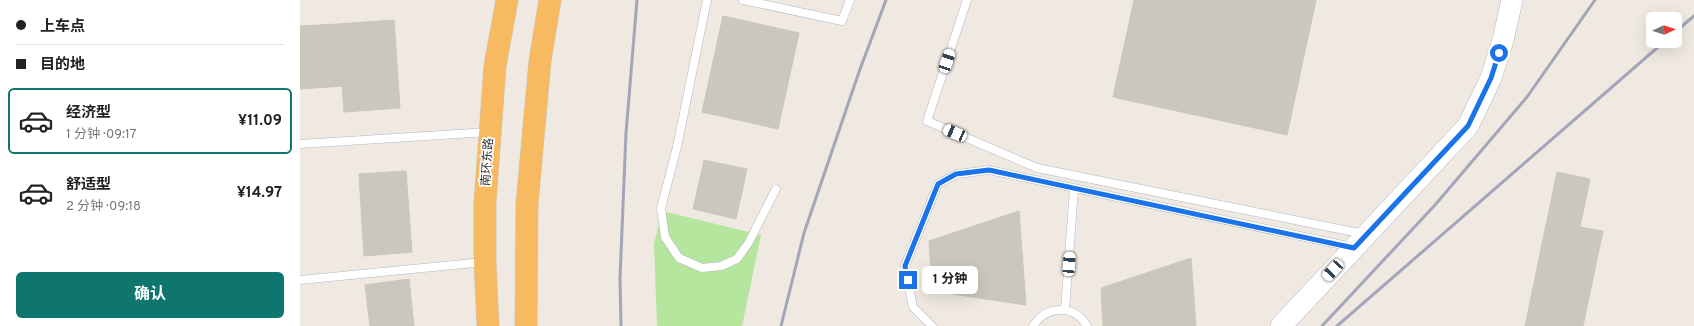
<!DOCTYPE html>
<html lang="zh">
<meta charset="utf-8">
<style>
:root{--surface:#fff;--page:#f6f6f6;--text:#222;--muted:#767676;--line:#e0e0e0;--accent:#0f766e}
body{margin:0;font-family:Overpass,"Noto Sans SC",sans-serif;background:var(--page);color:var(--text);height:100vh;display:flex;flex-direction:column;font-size:15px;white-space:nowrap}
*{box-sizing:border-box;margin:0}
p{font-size:13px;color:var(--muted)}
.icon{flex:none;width:22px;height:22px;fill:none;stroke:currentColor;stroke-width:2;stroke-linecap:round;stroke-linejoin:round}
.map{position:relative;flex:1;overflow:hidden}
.details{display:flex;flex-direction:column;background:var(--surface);width:300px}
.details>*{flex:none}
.banner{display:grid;align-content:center;height:88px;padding:0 16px;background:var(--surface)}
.needle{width:26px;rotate:86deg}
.tools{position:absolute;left:1346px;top:12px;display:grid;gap:8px}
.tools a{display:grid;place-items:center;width:36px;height:36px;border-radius:6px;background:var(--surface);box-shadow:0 4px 16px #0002;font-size:20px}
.end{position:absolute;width:18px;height:18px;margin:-9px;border:5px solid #1a73e8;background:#fff;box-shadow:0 0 0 2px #fff}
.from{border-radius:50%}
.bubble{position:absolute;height:28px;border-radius:6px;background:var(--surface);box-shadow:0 4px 16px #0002;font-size:13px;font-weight:700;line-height:28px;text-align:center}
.car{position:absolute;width:12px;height:24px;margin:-12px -6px;border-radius:5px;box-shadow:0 0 3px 1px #0007;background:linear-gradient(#fff 24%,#345 0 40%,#fff 0 76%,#345 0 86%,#fff 0)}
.banner b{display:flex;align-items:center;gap:14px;height:38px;font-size:15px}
.banner b+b{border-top:1px solid var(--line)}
.banner i{width:10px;height:10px;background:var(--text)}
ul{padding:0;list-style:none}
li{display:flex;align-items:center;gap:12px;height:66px;margin:0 8px 6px;padding:0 8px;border:2px solid transparent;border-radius:6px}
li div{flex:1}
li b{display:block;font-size:15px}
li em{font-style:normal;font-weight:700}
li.on{border-color:var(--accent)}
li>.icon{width:36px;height:36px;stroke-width:1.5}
.button{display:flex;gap:8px;margin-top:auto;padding:8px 16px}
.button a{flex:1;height:46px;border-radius:6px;background:var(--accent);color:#fff;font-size:16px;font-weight:700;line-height:46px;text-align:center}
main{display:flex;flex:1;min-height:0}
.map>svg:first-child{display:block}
</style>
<main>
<section class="details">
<div class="banner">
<b><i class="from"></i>上车点</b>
<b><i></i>目的地</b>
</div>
<ul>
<li class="on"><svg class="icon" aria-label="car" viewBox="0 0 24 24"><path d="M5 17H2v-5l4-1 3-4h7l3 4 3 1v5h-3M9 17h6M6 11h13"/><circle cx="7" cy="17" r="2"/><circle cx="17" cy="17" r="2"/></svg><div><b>经济型</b><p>1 分钟 · 09:17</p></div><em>¥11.09</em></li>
<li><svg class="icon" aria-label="car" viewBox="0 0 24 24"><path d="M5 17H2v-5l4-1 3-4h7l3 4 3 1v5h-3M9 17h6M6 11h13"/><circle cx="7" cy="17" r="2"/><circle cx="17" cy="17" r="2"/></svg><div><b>舒适型</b><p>2 分钟 · 09:18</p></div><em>¥14.97</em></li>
</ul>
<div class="button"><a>确认</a></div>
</section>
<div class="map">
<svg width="1394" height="326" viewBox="0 0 1394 326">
<rect width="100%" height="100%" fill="#efe9e1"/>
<path fill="#b6e59e" d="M362 211 461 235 442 326H357L354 244Z"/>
<path fill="#cbc7bf" stroke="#cbc5ba" d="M834 0H1016L987 135 813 97Z
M423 16 499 33 478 129 402 112Z
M94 20 100 108 44 112 38 24Z
M38 24 43 86 0 89V26Z
M404 160 447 169 436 219 393 209Z
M106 171 112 252 64 256 59 174Z
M1257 172 1290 179 1280 227 1303 231 1283 326H1225Z
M719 211 726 305 632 291 629 241Z
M891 258 896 326H803L801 288Z
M109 279 114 326H70L65 285Z"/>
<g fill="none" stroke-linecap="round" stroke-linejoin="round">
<g stroke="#b4b7c1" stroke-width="9">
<path id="service" d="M407 0 377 147 361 208 365 237 379 258 402 268 421 266 437 259 449 242 476 189
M443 0 542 21 550 0
M667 0 627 121 737 168 1064 234
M0 144 189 132
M0 280 184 262
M765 310 774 189
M632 326 613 307 605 266 638 184 657 174 689 170 1052 247
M733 326C747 305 774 304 787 326"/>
</g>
<g stroke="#b4b7c1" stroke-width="22">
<path id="tertiary" d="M981 326 1168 126 1191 78 1203 40 1212 0"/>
</g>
<g stroke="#c9c9c9" stroke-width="23">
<path id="trunk" d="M188 326 185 262V203L195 66 207 0
M226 326 227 204 240 61 250 0"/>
</g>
<use href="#service" stroke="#fff" stroke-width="8"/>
<use href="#tertiary" stroke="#fff" stroke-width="21"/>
<use href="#trunk" stroke="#f8ba60" stroke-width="22"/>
<path stroke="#a3a6b8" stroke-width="3" d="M1375 32 1394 16
M321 326 320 278 326 133 337 0
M481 326 504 233 559 72 586 0
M1022 326 1135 205 1227 97 1295 0
M1037 326 1365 41"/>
</g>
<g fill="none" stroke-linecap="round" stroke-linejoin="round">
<path stroke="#1a73e8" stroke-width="5" d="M608 280 605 266 638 184 656 174 689 170 1054 248 1168 126 1191 78 1199 53"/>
</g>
<g text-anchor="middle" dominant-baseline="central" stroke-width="3.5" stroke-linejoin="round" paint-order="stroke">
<g font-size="12" fill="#2e2e2e" stroke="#fff">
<text transform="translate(188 162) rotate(-86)">南环东路</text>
</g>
</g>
</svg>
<div class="tools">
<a><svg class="needle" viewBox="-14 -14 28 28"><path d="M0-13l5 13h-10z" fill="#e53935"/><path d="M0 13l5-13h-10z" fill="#767676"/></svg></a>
</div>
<i class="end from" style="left:1199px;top:53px"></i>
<i class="end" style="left:608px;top:280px"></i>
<div class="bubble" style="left:622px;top:266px;width:56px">1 分钟</div>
<i class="car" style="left:647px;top:61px;rotate:18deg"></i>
<i class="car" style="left:655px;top:133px;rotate:293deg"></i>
<i class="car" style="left:769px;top:264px;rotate:4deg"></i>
<i class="car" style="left:1033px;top:270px;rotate:223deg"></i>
</div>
</main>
